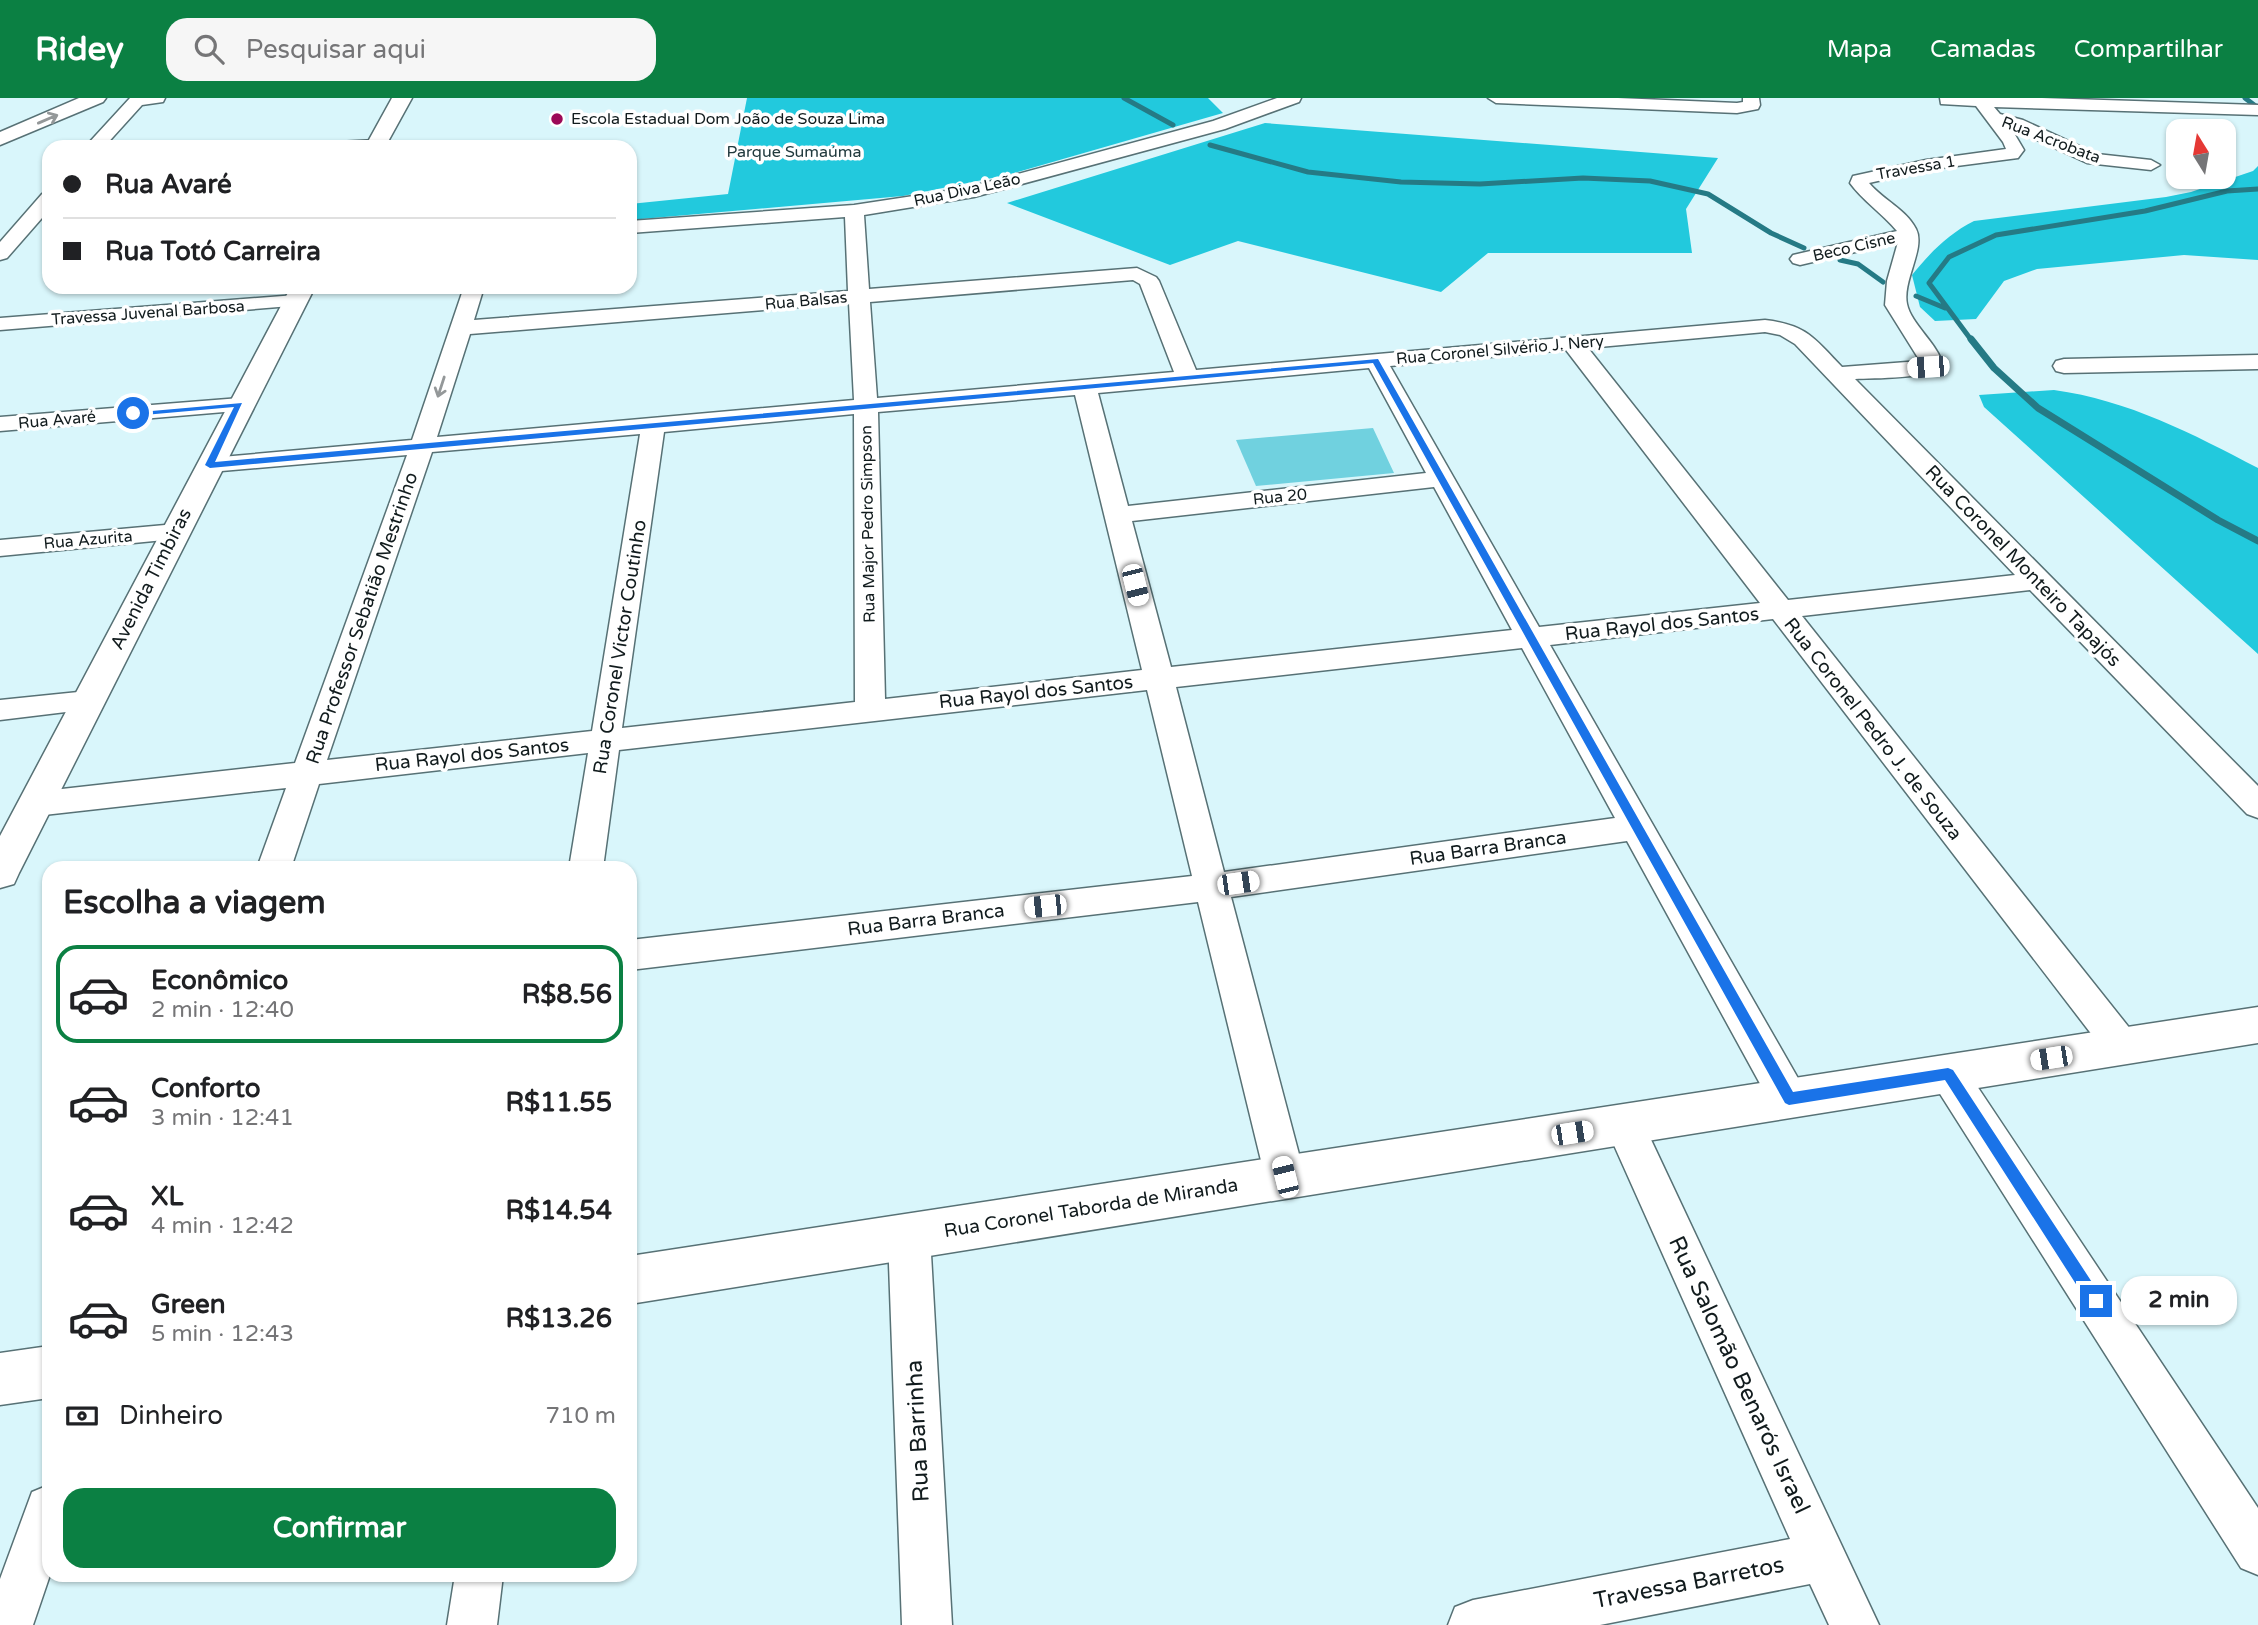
<!DOCTYPE html>
<html lang="pt">
<meta charset="utf-8">
<style>
:root{--surface:#fff;--page:#f6f6f6;--text:#202124;--muted:#757577;--line:#e0e0e0;--accent:#0b8043}
body{margin:0;font-family:"Varela Round",sans-serif;background:var(--page);color:var(--text);height:100vh;display:flex;flex-direction:column;font-size:26px;white-space:nowrap}
*{box-sizing:border-box;margin:0}
p{font-size:23px;color:var(--muted)}
.icon{flex:none;width:38px;height:38px;fill:none;stroke:currentColor;stroke-width:2;stroke-linecap:round;stroke-linejoin:round}
.map{position:relative;flex:1;overflow:hidden}
.drawer{position:absolute;left:42px;top:763px;width:595px;height:721px;display:flex;flex-direction:column;background:var(--surface);border-radius:21px;box-shadow:0 2px 5px #0004}
.drawer>*{flex:none}
.top-card{position:absolute;left:42px;top:42px;width:595px;height:154px;border-radius:21px;box-shadow:0 2px 5px #0004;display:grid;align-content:center;height:154px;padding:0 21px;background:var(--surface)}
.needle{width:46px;rotate:349deg}
.tools{position:absolute;left:2166px;top:21px;display:grid;gap:14px}
.tools a{display:grid;place-items:center;width:70px;height:70px;border-radius:14px;background:var(--surface);box-shadow:0 2px 5px #0004;font-size:35px}
.end{position:absolute;width:32px;height:32px;margin:-16px;border:9px solid #1a73e8;background:#fff;box-shadow:0 0 0 4px #fff}
.from{border-radius:50%}
.bubble{position:absolute;height:49px;border-radius:21px;background:var(--surface);box-shadow:0 2px 5px #0004;font-size:23px;font-weight:700;line-height:49px;text-align:center}
.car{position:absolute;width:21px;height:42px;margin:-21px -10px;border-radius:9px;box-shadow:0 0 5px 2px #0007;background:linear-gradient(#fff 24%,#345 0 40%,#fff 0 76%,#345 0 86%,#fff 0)}
.top-card b{display:flex;align-items:center;gap:24px;height:66px;font-size:26px}
.top-card b+b{border-top:2px solid var(--line)}
.top-card i{width:18px;height:18px;background:var(--text)}
ul{padding:0;list-style:none}
li{display:flex;align-items:center;gap:21px;height:98px;margin:0 14px 10px;padding:0 7px;border:4px solid transparent;border-radius:21px}
li div{flex:1}
li b{display:block;font-size:26px}
li em{font-style:normal;font-weight:700}
li.on{border-color:var(--accent)}
li>.icon{width:63px;height:63px;stroke-width:1.5}
h2{padding:0 21px;font-size:32px;line-height:84px}
.pay{display:flex;align-items:center;gap:18px;height:77px;padding:0 21px;font-size:26px}
.pay p{margin-inline-start:auto}
.button{display:flex;gap:14px;margin-top:auto;padding:14px 21px}
.button a{flex:1;height:80px;border-radius:21px;background:var(--accent);color:#fff;font-size:28px;font-weight:700;line-height:80px;text-align:center}
header{display:flex;align-items:center;gap:42px;box-sizing:border-box;height:98px;padding:0 35px;background:var(--accent);color:#fff}
header strong{font-size:33px}
nav{display:flex;gap:38px;margin-inline-start:auto;font-size:24px}
.search{width:490px;height:63px;background:var(--page);display:flex;align-items:center;gap:18px;box-sizing:border-box;padding:0 24px;border-radius:21px;color:var(--muted);font-size:26px}
.map>svg:first-child{display:block}
</style>
<header>
<strong>Ridey</strong>
<div class="search"><svg class="icon" aria-label="search" viewBox="0 0 24 24"><circle cx="10" cy="10" r="6"/><path d="M15 15l6 6"/></svg>Pesquisar aqui</div>
<nav><a>Mapa</a><a>Camadas</a><a>Compartilhar</a></nav>
</header>
<div class="map">
<svg width="2258" height="1527" viewBox="0 0 2258 1527">
<rect width="100%" height="100%" fill="#d9f6fb"/>
<path fill="#70d1df" d="M1373 330 1394 375 1256 388 1236 342Z"/>
<path fill="#22c9dd" d="M747 0H1208L1223 15 1007 77 903 98 630 122V106L728 96Z
M1265 25 1718 60 1686 111 1692 155H1488L1441 194 1238 143 1170 167 1007 105Z
M2258 68V162L2184 157 2037 171 2004 183 1976 221 1935 223 1920 209 1912 177C1930 155 1948 136 1974 123L2166 99 2191 94 2253 73Z
M2054 292C2128 302 2193 336 2258 370V556L1984 309 1979 297Z"/>
<g fill="none" stroke-linecap="round" stroke-linejoin="round">
<path stroke="#257a85" stroke-width="5" d="M1124 0 1173 27
M2245 0 2258 10
M1210 47 1308 74 1401 84 1480 86 1583 80 1650 83 1708 96 1771 135 1804 150
M1840 162 1858 166 1883 184
M1916 198 1945 210
M1972 243 1929 185 1949 159 1996 137 2145 113 2227 93 2258 91"/>
<path stroke="#257a85" stroke-width="7" d="M1971 241 1994 270 2038 310 2218 422 2258 443"/>
<g stroke="#577175" stroke-width="3">
<path id="minor" d="M130 0H165L163 4 142 7 104 49H85Z
M1277 0H1301L1299 4 1225 31 974 99 864 117 869 191 1137 170 1156 179 1159 183 1196 272 1765 222C1807 227 1814 240 1842 269L1920 263 1885 207 1887 183 1898 144 1800 167 1793 165 1790 161 1793 157 1897 133C1882 115 1863 103 1850 85L1853 78 1926 62 2006 51 2003 44 1976 8 1941 6 1940 0H2042L2258 7V17L1994 9 2000 16 2023 22 2097 56 2151 62 2160 67 2151 72 2087 65 2011 30 2024 52 2018 60 1926 72 1869 85C1883 102 1906 111 1916 131 1926 150 1902 183 1907 206 1911 226 1938 246 1943 267 1933 281 1873 280 1855 281L2258 688V720L2247 716 2030 492 1802 518 2135 937 2141 948 2135 959 2122 964 2109 959 1773 521 1550 547 1803 989 1808 1001 1803 1013 1789 1018 1775 1013 1627 743 1231 799 1305 1079 1299 1092 1285 1098 1271 1092 1265 1079 1198 804 630 872V842L1192 778 1147 592 619 652 603 770H569L588 655 319 686 291 770H257L286 690 35 718 24 714 19 706 24 698 35 694 295 665 407 357 210 374 201 372 198 367 201 362 210 360 412 342 464 189H484L474 222 848 193 845 119 630 135V123L854 107 966 90 1213 23ZM1133 182 1140 186 1174 274 877 300 870 204ZM849 205 854 302 437 339 470 236ZM1765 234 1780 237 1795 246 2015 477 1788 502 1588 250ZM1566 252 1760 505 1539 529 1390 268ZM1369 270 1426 375 1128 408 1098 295ZM1075 297 1142 572 885 601 878 314ZM854 316 855 604 622 630 664 334ZM640 336 592 633 327 662 432 354ZM1434 389 1512 532 1171 569 1132 423ZM1522 550 1615 720 1224 774 1176 589Z
M1488 0H1618L1737 5 1743 4V0H1759L1760 7 1758 11 1737 15 1496 5Z
M377 42 383 43 384 49H328L337 44Z
M49 94V112L7 160 0 162V144L42 96Z
M296 197 303 199 307 203 303 207 0 232V220Z
M2258 257V271L2064 275 2056 273 2053 268 2056 263 2064 261Z
M240 300 248 302 252 307 248 312 0 333V319Z
M176 426 185 428 189 434 185 440 0 458V442Z
M88 593 99 596 103 603 99 610 0 622V602Z
M1948 959 1961 964 2258 1410V1477L2241 1470 1935 988 1929 976 1935 964Z
M1624 1009 1638 1014 1879 1527H1829L1810 1486 1600 1527H1448L1455 1509 1473 1502 1790 1441 1605 1027 1610 1014Z
M909 1118 924 1124 930 1138 952 1527H902L888 1138 894 1124Z
M49 1387 50 1477 33 1527H0V1481L32 1394Z
M455 1477H503L497 1527H447Z"/>
</g>
<g stroke="#577175" stroke-width="3">
<path id="tertiary" d="M392 0H412L385 49H365Z
M291 189H315L19 775 14 786 0 790V738Z
M2258 909V945L630 1206V1158Z
M49 1248V1300L0 1307V1255Z"/>
</g>
<g stroke="#577175" stroke-width="3">
<path id="secondary" d="M79 0H106L103 4 0 47V34Z"/>
</g>
<use href="#minor" fill="#fff" fill-rule="evenodd"/>
<use href="#tertiary" fill="#fff" fill-rule="evenodd"/>
<use href="#secondary" fill="#fff" fill-rule="evenodd"/>
</g>
<defs><path id="oneway-shaft" d="M-6 0H5M1.5-3L5.5 0L1.5 3" fill="none" stroke-width="1.6" stroke-linecap="round" stroke-linejoin="round" transform="scale(1.75)"/></defs>
<g stroke="#949899">
<use href="#oneway-shaft" transform="translate(48 21) rotate(-23)"/>
<use href="#oneway-shaft" transform="translate(441 289) rotate(108)"/>
</g>
<path fill="#1a73e8" d="M1378 261 1793 994 1948 970 1953 972 2101 1198 2103 1203 2101 1208 2096 1210 2090 1208 1945 982 1789 1007 1785 1005 1373 265 210 370 205 367 234 309 133 318 129 315 242 305 215 364Z"/>
<circle fill="#9c0957" stroke="#fff" stroke-width="2.5" cx="557" cy="21" r="7"/>
<g text-anchor="middle" dominant-baseline="central" stroke-width="7" stroke-linejoin="round" paint-order="stroke">
<g font-size="16" fill="#111b1d" stroke="#fff" text-anchor="start">
<text x="571" y="21">Escola Estadual Dom João de Souza Lima</text>
</g>
<g font-size="16" fill="#111b1d" stroke="#fff">
<text transform="translate(2051 42) rotate(21)">Rua Acrobata</text>
<text transform="translate(1916 70) rotate(-10)">Travessa 1</text>
<text transform="translate(967 92) rotate(-12)">Rua Diva Leão</text>
<text transform="translate(1854 149) rotate(-13)">Beco Cisne</text>
<text transform="translate(806 203) rotate(-5)">Rua Balsas</text>
<text transform="translate(148 215) rotate(-4)">Travessa Juvenal Barbosa</text>
<text transform="translate(1500 252) rotate(-5)">Rua Coronel Silvério J. Nery</text>
<text transform="translate(57 322) rotate(-5)">Rua Avaré</text>
<text transform="translate(1280 399) rotate(-6)">Rua 20</text>
<text transform="translate(868 426) rotate(-91)">Rua Major Pedro Simpson</text>
<text transform="translate(88 442) rotate(-5)">Rua Azurita</text>
</g>
<g font-size="16" fill="#20393d" stroke="#fff">
<text x="794" y="54">Parque Sumaúma</text>
</g>
<g font-size="19" fill="#111b1d" stroke="#fff">
<text transform="translate(2023 468) rotate(46)">Rua Coronel Monteiro Tapajós</text>
<text transform="translate(151 481) rotate(-63)">Avenida Timbiras</text>
<text transform="translate(362 520) rotate(-71)">Rua Professor Sebatião Mestrinho</text>
<text transform="translate(1662 526) rotate(-6)">Rua Rayol dos Santos</text>
<text transform="translate(620 549) rotate(-81)">Rua Coronel Victor Coutinho</text>
<text transform="translate(1036 594) rotate(-6)">Rua Rayol dos Santos</text>
<text transform="translate(1873 631) rotate(52)">Rua Coronel Pedro J. de Souza</text>
<text transform="translate(472 657) rotate(-6)">Rua Rayol dos Santos</text>
<text transform="translate(1488 750) rotate(-8)">Rua Barra Branca</text>
<text transform="translate(926 822) rotate(-7)">Rua Barra Branca</text>
<text transform="translate(1091 1110) rotate(-9)">Rua Coronel Taborda de Miranda</text>
</g>
<g font-size="23" fill="#111b1d" stroke="#fff">
<text transform="translate(1739 1277) rotate(65)">Rua Salomão Benarós Israel</text>
<text transform="translate(918 1333) rotate(-93)">Rua Barrinha</text>
<text transform="translate(1689 1485) rotate(-11)">Travessa Barretos</text>
</g>
</g>
</svg>
<div class="tools">
<a><svg class="needle" viewBox="-14 -14 28 28"><path d="M0-13l5 13h-10z" fill="#e53935"/><path d="M0 13l5-13h-10z" fill="#757577"/></svg></a>
</div>
<i class="end from" style="left:133px;top:315px"></i>
<i class="end" style="left:2096px;top:1203px"></i>
<div class="bubble" style="left:2121px;top:1178px;width:116px">2 min</div>
<i class="car" style="left:1928px;top:269px;rotate:266deg"></i>
<i class="car" style="left:1135px;top:487px;rotate:166deg"></i>
<i class="car" style="left:1238px;top:785px;rotate:82deg"></i>
<i class="car" style="left:1045px;top:808px;rotate:264deg"></i>
<i class="car" style="left:2051px;top:960px;rotate:261deg"></i>
<i class="car" style="left:1572px;top:1035px;rotate:81deg"></i>
<i class="car" style="left:1285px;top:1079px;rotate:346deg"></i>
<div class="top-card">
<b><i class="from"></i>Rua Avaré</b>
<b><i></i>Rua Totó Carreira</b>
</div>
<section class="drawer">
<h2>Escolha a viagem</h2>
<ul>
<li class="on"><svg class="icon" aria-label="car" viewBox="0 0 24 24"><path d="M5 17H2v-5l4-1 3-4h7l3 4 3 1v5h-3M9 17h6M6 11h13"/><circle cx="7" cy="17" r="2"/><circle cx="17" cy="17" r="2"/></svg><div><b>Econômico</b><p>2 min · 12:40</p></div><em>R$8.56</em></li>
<li><svg class="icon" aria-label="car" viewBox="0 0 24 24"><path d="M5 17H2v-5l4-1 3-4h7l3 4 3 1v5h-3M9 17h6M6 11h13"/><circle cx="7" cy="17" r="2"/><circle cx="17" cy="17" r="2"/></svg><div><b>Conforto</b><p>3 min · 12:41</p></div><em>R$11.55</em></li>
<li><svg class="icon" aria-label="car" viewBox="0 0 24 24"><path d="M5 17H2v-5l4-1 3-4h7l3 4 3 1v5h-3M9 17h6M6 11h13"/><circle cx="7" cy="17" r="2"/><circle cx="17" cy="17" r="2"/></svg><div><b>XL</b><p>4 min · 12:42</p></div><em>R$14.54</em></li>
<li><svg class="icon" aria-label="car" viewBox="0 0 24 24"><path d="M5 17H2v-5l4-1 3-4h7l3 4 3 1v5h-3M9 17h6M6 11h13"/><circle cx="7" cy="17" r="2"/><circle cx="17" cy="17" r="2"/></svg><div><b>Green</b><p>5 min · 12:43</p></div><em>R$13.26</em></li>
</ul>
<div class="pay"><svg class="icon" aria-label="cash" viewBox="0 0 24 24"><path d="M3 7h18v10H3z"/><circle cx="12" cy="12" r="2"/></svg>Dinheiro<p>710 m</p></div>
<div class="button"><a>Confirmar</a></div>
</section>
</div>
